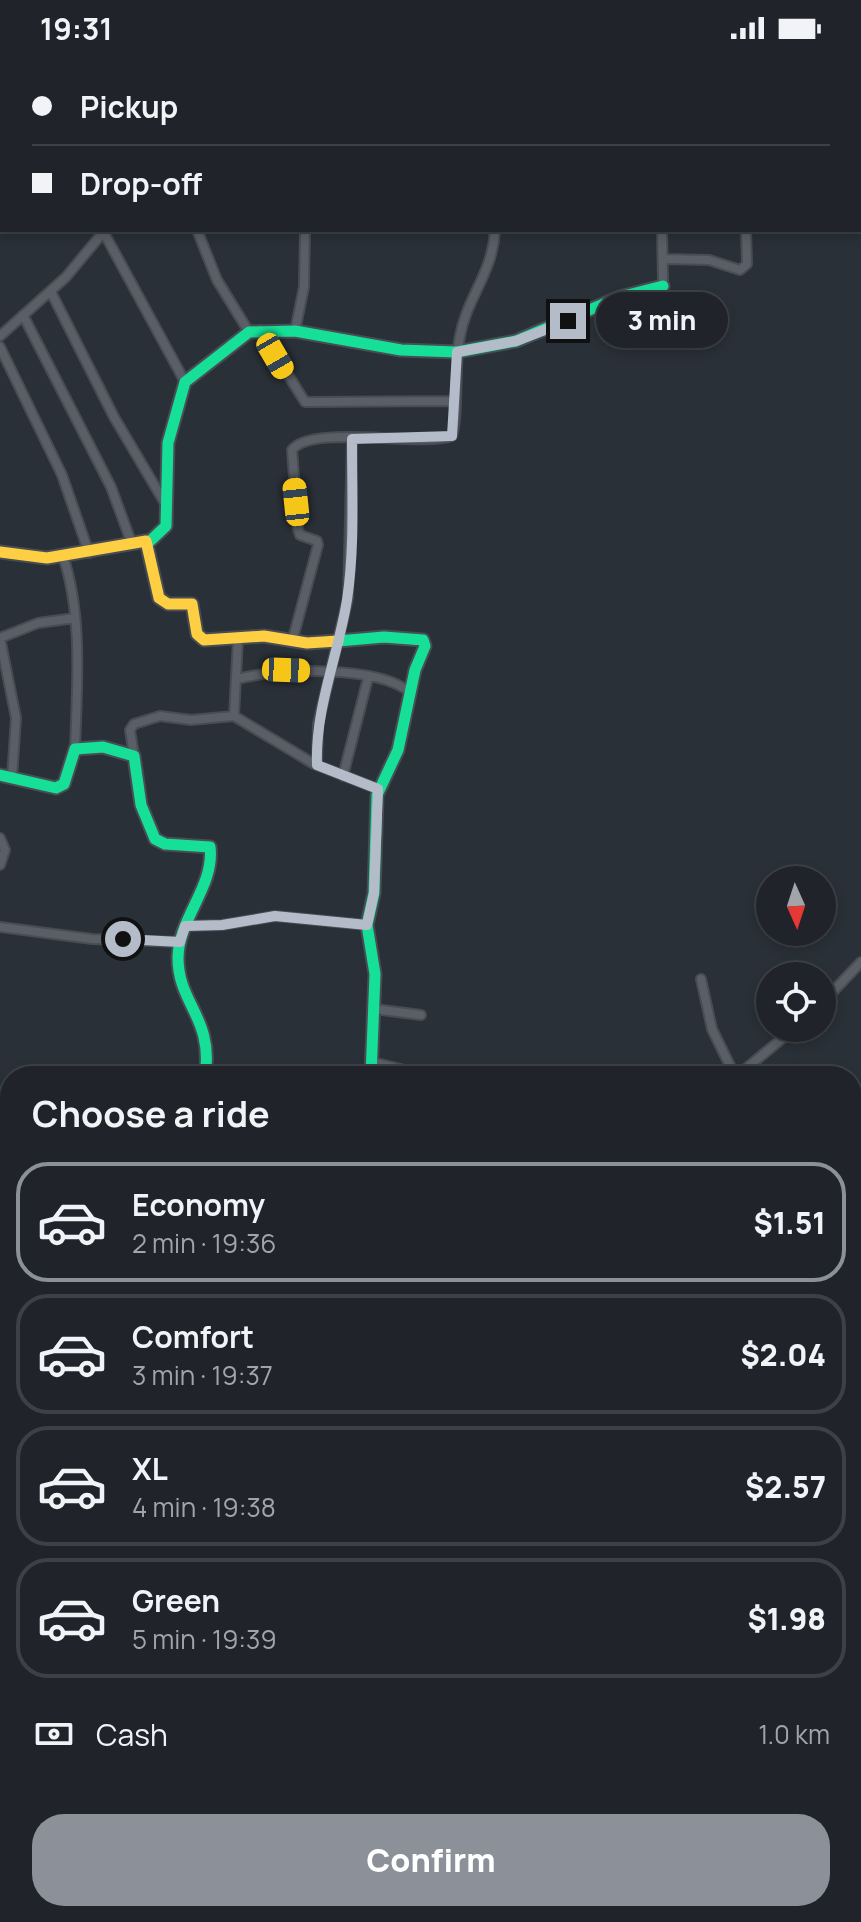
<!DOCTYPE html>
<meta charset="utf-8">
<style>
:root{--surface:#20242a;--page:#282c32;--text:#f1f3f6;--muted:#a2a4a8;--line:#3d4147;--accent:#8c9099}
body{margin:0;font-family:Manrope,sans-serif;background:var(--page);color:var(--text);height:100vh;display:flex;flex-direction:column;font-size:30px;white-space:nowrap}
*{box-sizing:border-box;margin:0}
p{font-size:26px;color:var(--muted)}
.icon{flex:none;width:44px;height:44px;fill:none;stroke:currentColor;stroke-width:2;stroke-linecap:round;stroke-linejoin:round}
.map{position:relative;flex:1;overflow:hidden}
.side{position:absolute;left:0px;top:1010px;width:862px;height:856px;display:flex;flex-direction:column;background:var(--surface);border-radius:32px 32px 0 0;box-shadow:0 4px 12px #0003,0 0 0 2px var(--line)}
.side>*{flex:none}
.banner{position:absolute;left:0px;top:0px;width:862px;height:176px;box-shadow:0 4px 12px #0003,0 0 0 2px var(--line);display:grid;align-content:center;height:176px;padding:0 32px;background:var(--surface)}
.needle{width:52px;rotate:177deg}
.tools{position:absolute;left:756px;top:810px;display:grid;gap:16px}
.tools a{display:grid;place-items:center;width:80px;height:80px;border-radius:50%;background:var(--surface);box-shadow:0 4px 12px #0003,0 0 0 2px var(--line);font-size:40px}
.end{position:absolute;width:36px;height:36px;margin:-18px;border:10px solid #b4bcc9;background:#111;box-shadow:0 0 0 4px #111}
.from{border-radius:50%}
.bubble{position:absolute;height:56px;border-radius:28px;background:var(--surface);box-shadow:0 4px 12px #0003,0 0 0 2px var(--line);font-size:26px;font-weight:800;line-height:56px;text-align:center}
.car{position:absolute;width:24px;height:48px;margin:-24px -12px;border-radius:10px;box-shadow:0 0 6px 2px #0007;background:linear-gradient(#f5c518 24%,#345 0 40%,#f5c518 0 76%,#345 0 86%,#f5c518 0)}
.banner b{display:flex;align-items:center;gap:28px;height:76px;font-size:30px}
.banner b+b{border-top:2px solid var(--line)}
.banner i{width:20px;height:20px;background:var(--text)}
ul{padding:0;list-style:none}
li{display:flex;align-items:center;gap:24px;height:120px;margin:0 16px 12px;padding:0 16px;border:4px solid var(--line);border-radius:32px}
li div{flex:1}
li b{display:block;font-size:30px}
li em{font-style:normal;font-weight:800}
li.on{border-color:var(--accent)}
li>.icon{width:72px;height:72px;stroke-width:1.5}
h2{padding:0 32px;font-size:36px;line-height:96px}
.pay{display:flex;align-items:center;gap:20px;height:88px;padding:0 32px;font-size:30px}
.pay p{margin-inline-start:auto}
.cta{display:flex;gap:16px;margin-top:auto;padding:16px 32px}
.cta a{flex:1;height:92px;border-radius:32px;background:var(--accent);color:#fff;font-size:32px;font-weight:800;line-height:92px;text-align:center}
.status{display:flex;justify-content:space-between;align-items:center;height:56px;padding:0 40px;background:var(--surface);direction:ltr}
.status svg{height:22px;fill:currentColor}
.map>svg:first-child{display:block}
</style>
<div class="status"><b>19:31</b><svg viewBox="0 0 49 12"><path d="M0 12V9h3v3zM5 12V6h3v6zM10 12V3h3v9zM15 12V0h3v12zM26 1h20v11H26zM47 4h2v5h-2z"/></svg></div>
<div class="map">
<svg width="861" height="1866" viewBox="0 0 861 1866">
<rect width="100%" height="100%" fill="#2a3038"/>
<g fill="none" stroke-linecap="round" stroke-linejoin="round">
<g stroke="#484c53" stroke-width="12">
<path id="street" d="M208 0 209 2
M664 2V0
M860 86H861
M197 174 217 224 249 276
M662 174 664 272
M103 175 185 326
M663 203 709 204 740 214 747 208 746 174
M51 236 114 361 166 449
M23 259 111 431 132 488
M260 274 305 346 453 345
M295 275 304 231 305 174
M0 280 66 221 105 174
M0 291 62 419 89 497
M63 500C83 560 77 630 75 693
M0 582 16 662 12 722
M0 582 38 567 75 562
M292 586 318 489 317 485 300 479 298 473 292 394C311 368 418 391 452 380 459 358 454 308 460 280 467 241 493 217 495 174
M237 623C278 612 378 609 411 637
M234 660 238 583
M134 700 130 674 134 668 160 660 191 664 234 660 314 708 378 733
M317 709 318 668 348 542 352 383
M343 720 368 622
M0 782 5 794 0 809
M185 870 222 869 275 860 367 869
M0 871 92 883 180 886
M701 923 712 973 735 1020
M822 947 861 906
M374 953 421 959
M372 1006 429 1020
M737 1020 795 972
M0 1108 10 1107
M852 1341 861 1336
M598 1856 600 1866"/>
</g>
<g stroke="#484c53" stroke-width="15">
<path id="fast" d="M148 487 166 470 168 387 185 326 249 276 295 275 401 294 457 296 516 285 620 241 663 230
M338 585 384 581 423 584 425 590 415 614 398 694 377 739 374 837 367 869 375 918 371 1020
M0 719 56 732 64 728 75 693 103 691 134 700 141 749 155 783 165 788 210 791C215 830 178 863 178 902 178 948 214 962 205 1020"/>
</g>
<g stroke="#484c53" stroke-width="15">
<path id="slow" d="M0 496 47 502 146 485 159 542 168 548H192L197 578 204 584 264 580 307 587 338 585"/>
</g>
<use href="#street" stroke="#5a5e66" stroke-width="8"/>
<use href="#fast" stroke="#16e098" stroke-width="11"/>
<use href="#slow" stroke="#ffcf43" stroke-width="11"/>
</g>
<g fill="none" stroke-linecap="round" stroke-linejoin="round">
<path stroke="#b4bcc9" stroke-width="10" d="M123 883 180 886 185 870 222 869 275 860 367 869 374 837 378 733 317 709C315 652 338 600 347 544 355 492 352 436 352 383L452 380 457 296 516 285 568 265"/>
</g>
</svg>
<div class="tools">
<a><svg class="needle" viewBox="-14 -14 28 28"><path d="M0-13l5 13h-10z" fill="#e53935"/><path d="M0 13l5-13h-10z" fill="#a2a4a8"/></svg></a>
<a><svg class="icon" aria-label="locate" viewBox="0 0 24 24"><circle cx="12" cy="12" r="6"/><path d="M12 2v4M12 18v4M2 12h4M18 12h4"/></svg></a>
</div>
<i class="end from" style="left:123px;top:883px"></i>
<i class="end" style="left:568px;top:265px"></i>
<div class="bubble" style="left:596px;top:236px;width:132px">3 min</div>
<i class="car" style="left:275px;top:300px;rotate:150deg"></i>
<i class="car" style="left:296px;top:446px;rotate:354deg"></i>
<i class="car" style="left:286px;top:614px;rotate:92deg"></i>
<div class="banner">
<b><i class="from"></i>Pickup</b>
<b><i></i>Drop-off</b>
</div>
<section class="side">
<h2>Choose a ride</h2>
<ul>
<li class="on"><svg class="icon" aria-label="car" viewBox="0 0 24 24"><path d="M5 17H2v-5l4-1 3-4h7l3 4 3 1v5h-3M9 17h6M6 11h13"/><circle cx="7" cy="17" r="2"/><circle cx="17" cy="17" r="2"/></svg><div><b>Economy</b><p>2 min · 19:36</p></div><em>$1.51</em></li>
<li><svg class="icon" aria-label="car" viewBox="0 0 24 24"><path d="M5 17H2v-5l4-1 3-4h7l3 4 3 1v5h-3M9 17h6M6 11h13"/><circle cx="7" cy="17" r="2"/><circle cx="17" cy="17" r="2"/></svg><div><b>Comfort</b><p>3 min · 19:37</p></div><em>$2.04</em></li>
<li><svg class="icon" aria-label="car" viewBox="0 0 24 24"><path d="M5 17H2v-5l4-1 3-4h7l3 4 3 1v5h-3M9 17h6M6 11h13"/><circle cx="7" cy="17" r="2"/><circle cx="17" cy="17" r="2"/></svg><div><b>XL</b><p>4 min · 19:38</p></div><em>$2.57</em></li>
<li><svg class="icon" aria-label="car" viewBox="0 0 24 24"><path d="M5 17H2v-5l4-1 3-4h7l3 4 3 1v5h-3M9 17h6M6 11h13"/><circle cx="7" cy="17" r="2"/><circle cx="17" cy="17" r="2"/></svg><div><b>Green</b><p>5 min · 19:39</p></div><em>$1.98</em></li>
</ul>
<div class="pay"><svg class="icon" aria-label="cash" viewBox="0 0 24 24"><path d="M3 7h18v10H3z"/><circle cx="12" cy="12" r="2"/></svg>Cash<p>1.0 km</p></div>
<div class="cta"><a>Confirm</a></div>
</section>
</div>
